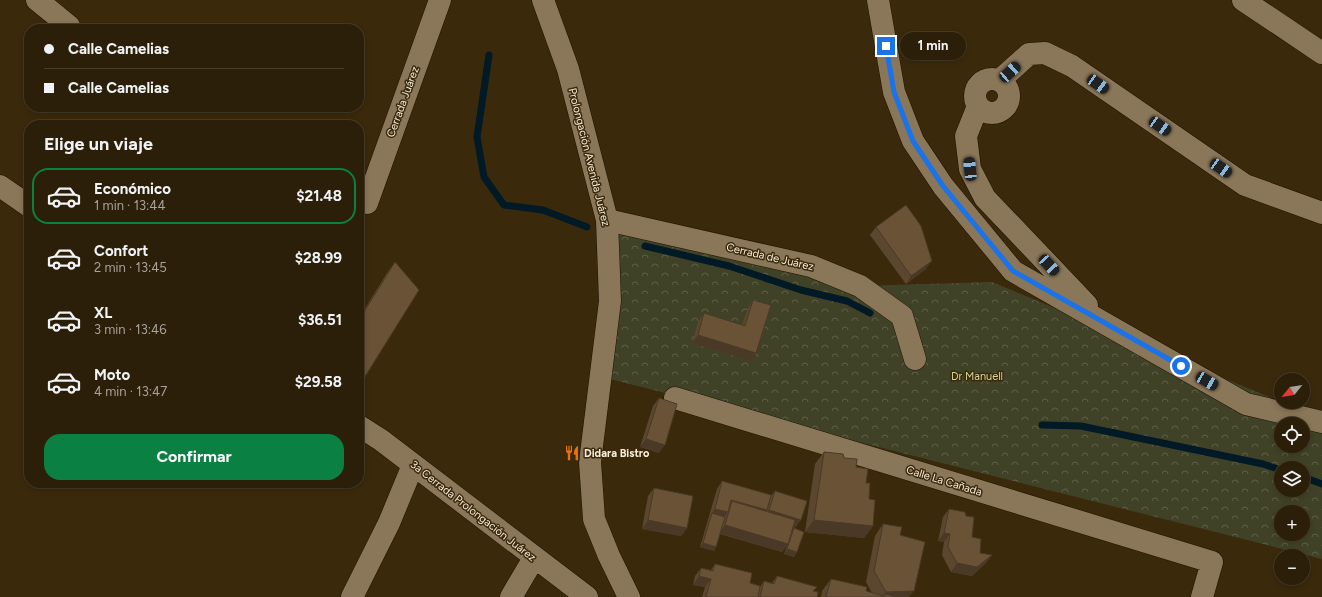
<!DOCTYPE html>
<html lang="es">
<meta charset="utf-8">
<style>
:root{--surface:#2c1f09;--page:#382c17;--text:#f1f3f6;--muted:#a6a29c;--line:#483d2a;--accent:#0b8043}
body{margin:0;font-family:Figtree,sans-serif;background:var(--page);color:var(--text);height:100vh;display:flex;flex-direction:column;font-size:15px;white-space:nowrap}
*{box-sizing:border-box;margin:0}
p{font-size:13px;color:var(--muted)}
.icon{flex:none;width:22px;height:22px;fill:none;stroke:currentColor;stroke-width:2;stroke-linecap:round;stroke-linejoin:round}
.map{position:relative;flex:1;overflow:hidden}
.details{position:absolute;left:24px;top:120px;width:340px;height:368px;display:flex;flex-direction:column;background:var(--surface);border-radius:16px;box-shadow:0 2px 6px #0003,0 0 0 1px var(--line)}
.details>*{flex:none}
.hud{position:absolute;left:24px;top:24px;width:340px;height:88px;border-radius:16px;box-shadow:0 2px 6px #0003,0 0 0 1px var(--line);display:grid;align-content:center;height:88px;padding:0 20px;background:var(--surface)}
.needle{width:26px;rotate:240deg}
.controls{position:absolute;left:1274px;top:373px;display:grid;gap:8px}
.controls a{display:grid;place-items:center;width:36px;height:36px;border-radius:50%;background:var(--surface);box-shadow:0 2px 6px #0003,0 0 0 1px var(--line);font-size:20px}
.end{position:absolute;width:18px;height:18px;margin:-9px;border:5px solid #1a73e8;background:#fff;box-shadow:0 0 0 2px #fff}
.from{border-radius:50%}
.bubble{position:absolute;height:28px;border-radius:14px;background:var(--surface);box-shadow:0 2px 6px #0003,0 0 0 1px var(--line);font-size:13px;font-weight:700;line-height:28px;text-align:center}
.car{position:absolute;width:12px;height:24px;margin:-12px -6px;border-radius:5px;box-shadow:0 0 3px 1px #0007;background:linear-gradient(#222 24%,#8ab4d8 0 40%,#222 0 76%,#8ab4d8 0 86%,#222 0)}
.hud b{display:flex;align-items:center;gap:14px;height:38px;font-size:15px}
.hud b+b{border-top:1px solid var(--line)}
.hud i{width:10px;height:10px;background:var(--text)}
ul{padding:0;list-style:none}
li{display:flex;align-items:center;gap:12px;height:56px;margin:0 8px 6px;padding:0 12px;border:2px solid transparent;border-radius:16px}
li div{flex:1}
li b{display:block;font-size:15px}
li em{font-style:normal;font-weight:700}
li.active{border-color:var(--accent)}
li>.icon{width:36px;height:36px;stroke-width:1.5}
h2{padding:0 20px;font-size:18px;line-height:48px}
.primary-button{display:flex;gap:8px;margin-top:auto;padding:8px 20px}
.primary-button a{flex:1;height:46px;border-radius:16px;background:var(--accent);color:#fff;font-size:16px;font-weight:700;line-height:46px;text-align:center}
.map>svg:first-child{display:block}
</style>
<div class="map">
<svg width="1322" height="597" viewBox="0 0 1322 597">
<defs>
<pattern id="forest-crowns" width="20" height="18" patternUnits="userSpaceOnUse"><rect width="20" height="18" fill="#404227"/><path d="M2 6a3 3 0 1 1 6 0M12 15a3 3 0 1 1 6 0" fill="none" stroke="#5c5e46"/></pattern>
</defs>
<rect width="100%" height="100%" fill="#3b290c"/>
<path fill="url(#forest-crowns)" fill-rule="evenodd" d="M607 220 860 286 992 282 1322 419V559L602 377ZM1281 424H1303V446H1281ZM1281 468H1303V490H1281ZM1281 512H1303V534H1281Z"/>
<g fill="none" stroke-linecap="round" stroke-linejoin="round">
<path stroke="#011a26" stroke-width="7" d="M489 55 477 137 484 177 504 205 543 210 587 227
M645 246 729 266 801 290 847 301 870 313
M1042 425 1081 426 1263 464 1281 470
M1303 477 1322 484"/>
<g stroke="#1f1200" stroke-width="23">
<path id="minor" d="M37 0 69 26
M543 0 568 69 607 220 610 301 590 462 594 519 609 556 629 597
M878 0 894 92 913 141 943 186 1013 271 1246 404 1322 422
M1243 0 1322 53
M975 96a17 17 0 1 1 34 0a17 17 0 1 1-34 0Z
M1000 80 1029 54 1045 53 1072 66 1245 185 1322 213
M978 106 966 136 970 169 985 198 1087 305
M0 186 29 206
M367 203 440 0
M607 220 811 266 860 286 902 316 915 359
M675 398 1212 562 1202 597
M359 426 381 440 587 597
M352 597 389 523 413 465
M511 597 534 558"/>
</g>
<use href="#minor" stroke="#8a7658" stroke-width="22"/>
</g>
<path fill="#5b472f" d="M876 227 926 269 906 284 870 235Z
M395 262 419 290 359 387V318L387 273Z
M753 300 751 361 692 343 698 322 704 313 742 325 748 308Z
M659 398V453L640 447 653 406Z
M824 452 844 458 856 467 866 483 873 526 864 538 805 532 815 464Z
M722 481 770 497 775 491 795 528 793 527 791 532 794 528 797 552 794 557 784 554 787 545 782 552 720 534 714 551 700 547 717 489Z
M654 488 687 528 681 536 642 529 648 496Z
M949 509 972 537 980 553 992 555 986 563 972 576 951 572 942 555 944 542 938 541 943 517Z
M883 524 900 535 909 597H821L822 591 831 579 872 593 866 582 875 536Z
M715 564 750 583 760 587 764 581 772 583 777 576 814 591 817 597H702L705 587 693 585 695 576 701 568 711 570Z"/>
<path fill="#4a3926" d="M932 261 926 269 906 284 911 276Z
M698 335 756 353 751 361 692 343Z
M646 439 665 445 659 453 640 447Z
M731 500 767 510 761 518 732 501 727 508Z
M715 509 728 512 722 521 712 513Z
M769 510 801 520 795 528 763 519Z
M648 520 687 528 681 536 642 529Z
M814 520 873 526 864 538 805 532Z
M725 525 788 544 782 552 719 533Z
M944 533 950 534 944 542 938 541Z
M703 543 716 547 714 551 700 547Z
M787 549 797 552 794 557 784 554Z
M992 555 986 563 972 576 951 572 957 563Z
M699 576 711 579 705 587 693 585Z
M914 591 909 597H883L885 594 882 597 886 592Z"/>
<path fill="#6a5237" stroke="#4a3926" d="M906 205 921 226 932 261 911 276 876 227Z
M395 262 419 290 359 386V320Z
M753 300 771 305 756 353 698 335 704 313 745 326Z
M659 398 677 404 665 445 646 439Z
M824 452 843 454 844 458 857 459 856 467 868 469 866 483H870L869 499 875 500 873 526 814 520Z
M722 481 771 495 767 510 731 500 728 512 715 509Z
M654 488 693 496 687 528 648 520Z
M775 491 807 501 801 520 769 510Z
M732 501 795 520 788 544 725 525Z
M949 509 965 512 966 516 974 517 972 537 981 539 980 553 992 555 977 567 957 563 948 547 950 534 944 533Z
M712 513 725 517 716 547 703 543Z
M883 524 902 527 900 535 925 542 914 591 886 592 874 571Z
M794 528 804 532 797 552 787 549Z
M715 564 752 573 750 583 760 586 758 597H706L711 579 699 576 701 568 713 571Z
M777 576 817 587 813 591 818 592 817 597H760L764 581 774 584Z
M831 579 867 587 866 591 884 596 885 594 898 597H826Z"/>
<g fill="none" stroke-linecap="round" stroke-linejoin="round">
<path stroke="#1a73e8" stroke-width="5" d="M886 46 894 92 913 141 943 186 1013 271 1181 366"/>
</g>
<defs>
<g id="restaurant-bare" transform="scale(1.2)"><path d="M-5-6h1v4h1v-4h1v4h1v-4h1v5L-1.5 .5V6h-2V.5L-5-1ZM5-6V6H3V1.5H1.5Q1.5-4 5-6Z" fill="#e8710a" stroke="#3b290c" stroke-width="2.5" paint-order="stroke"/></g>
</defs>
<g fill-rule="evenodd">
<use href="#restaurant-bare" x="572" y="453"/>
</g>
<g text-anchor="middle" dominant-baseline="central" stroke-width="3" stroke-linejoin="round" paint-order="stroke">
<g font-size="11" fill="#f8eddc" stroke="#3b290c">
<text transform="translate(403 102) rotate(-70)">Cerrada Juárez</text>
<text transform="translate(589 157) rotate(76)">Prolongación Avenida Juárez</text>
<text transform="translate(770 257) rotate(13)">Cerrada de Juárez</text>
<text transform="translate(944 481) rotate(17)">Calle La Cañada</text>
<text transform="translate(473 511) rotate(38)">3a Cerrada Prolongación Juárez</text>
</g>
<g font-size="11" fill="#cfd698" stroke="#3b290c">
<text x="977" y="376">Dr Manuell</text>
</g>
<g font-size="11" font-weight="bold" fill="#f8eddc" stroke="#3b290c" text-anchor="start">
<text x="584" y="453">Didara Bistro</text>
</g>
</g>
</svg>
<div class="controls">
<a><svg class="needle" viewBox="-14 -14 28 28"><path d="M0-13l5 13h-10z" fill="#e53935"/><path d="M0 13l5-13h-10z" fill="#a6a29c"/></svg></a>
<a><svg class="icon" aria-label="locate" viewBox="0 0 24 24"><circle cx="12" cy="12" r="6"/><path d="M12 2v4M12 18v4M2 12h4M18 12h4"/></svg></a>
<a><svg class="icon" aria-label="layers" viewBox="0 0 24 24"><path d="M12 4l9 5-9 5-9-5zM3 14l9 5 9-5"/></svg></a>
<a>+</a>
<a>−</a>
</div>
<i class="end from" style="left:1181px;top:366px"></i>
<i class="end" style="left:886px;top:46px"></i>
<div class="bubble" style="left:900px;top:32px;width:66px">1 min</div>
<i class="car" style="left:1010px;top:72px;rotate:48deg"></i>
<i class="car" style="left:1098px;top:84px;rotate:125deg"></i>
<i class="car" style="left:1160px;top:126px;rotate:124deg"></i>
<i class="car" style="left:1221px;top:168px;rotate:124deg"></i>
<i class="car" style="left:970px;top:169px;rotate:354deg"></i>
<i class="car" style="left:1049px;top:265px;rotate:137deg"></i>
<i class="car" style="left:1207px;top:381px;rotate:120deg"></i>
<div class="hud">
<b><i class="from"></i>Calle Camelias</b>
<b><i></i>Calle Camelias</b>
</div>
<section class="details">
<h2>Elige un viaje</h2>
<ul>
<li class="active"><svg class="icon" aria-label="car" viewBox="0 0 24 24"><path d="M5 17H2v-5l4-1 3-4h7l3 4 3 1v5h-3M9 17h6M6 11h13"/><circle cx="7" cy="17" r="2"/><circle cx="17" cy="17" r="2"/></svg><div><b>Económico</b><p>1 min · 13:44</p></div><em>$21.48</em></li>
<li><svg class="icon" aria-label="car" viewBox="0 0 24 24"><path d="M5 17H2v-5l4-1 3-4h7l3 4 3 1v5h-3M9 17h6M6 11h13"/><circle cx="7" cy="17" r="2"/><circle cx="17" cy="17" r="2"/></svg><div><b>Confort</b><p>2 min · 13:45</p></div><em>$28.99</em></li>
<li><svg class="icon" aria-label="car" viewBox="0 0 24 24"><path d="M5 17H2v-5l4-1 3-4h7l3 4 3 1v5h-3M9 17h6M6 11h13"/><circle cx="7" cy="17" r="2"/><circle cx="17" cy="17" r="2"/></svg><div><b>XL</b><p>3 min · 13:46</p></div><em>$36.51</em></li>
<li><svg class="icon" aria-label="car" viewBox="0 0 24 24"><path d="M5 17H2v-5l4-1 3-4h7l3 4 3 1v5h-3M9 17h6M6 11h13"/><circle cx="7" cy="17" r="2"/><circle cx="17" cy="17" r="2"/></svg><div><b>Moto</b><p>4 min · 13:47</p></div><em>$29.58</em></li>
</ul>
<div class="primary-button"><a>Confirmar</a></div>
</section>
</div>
